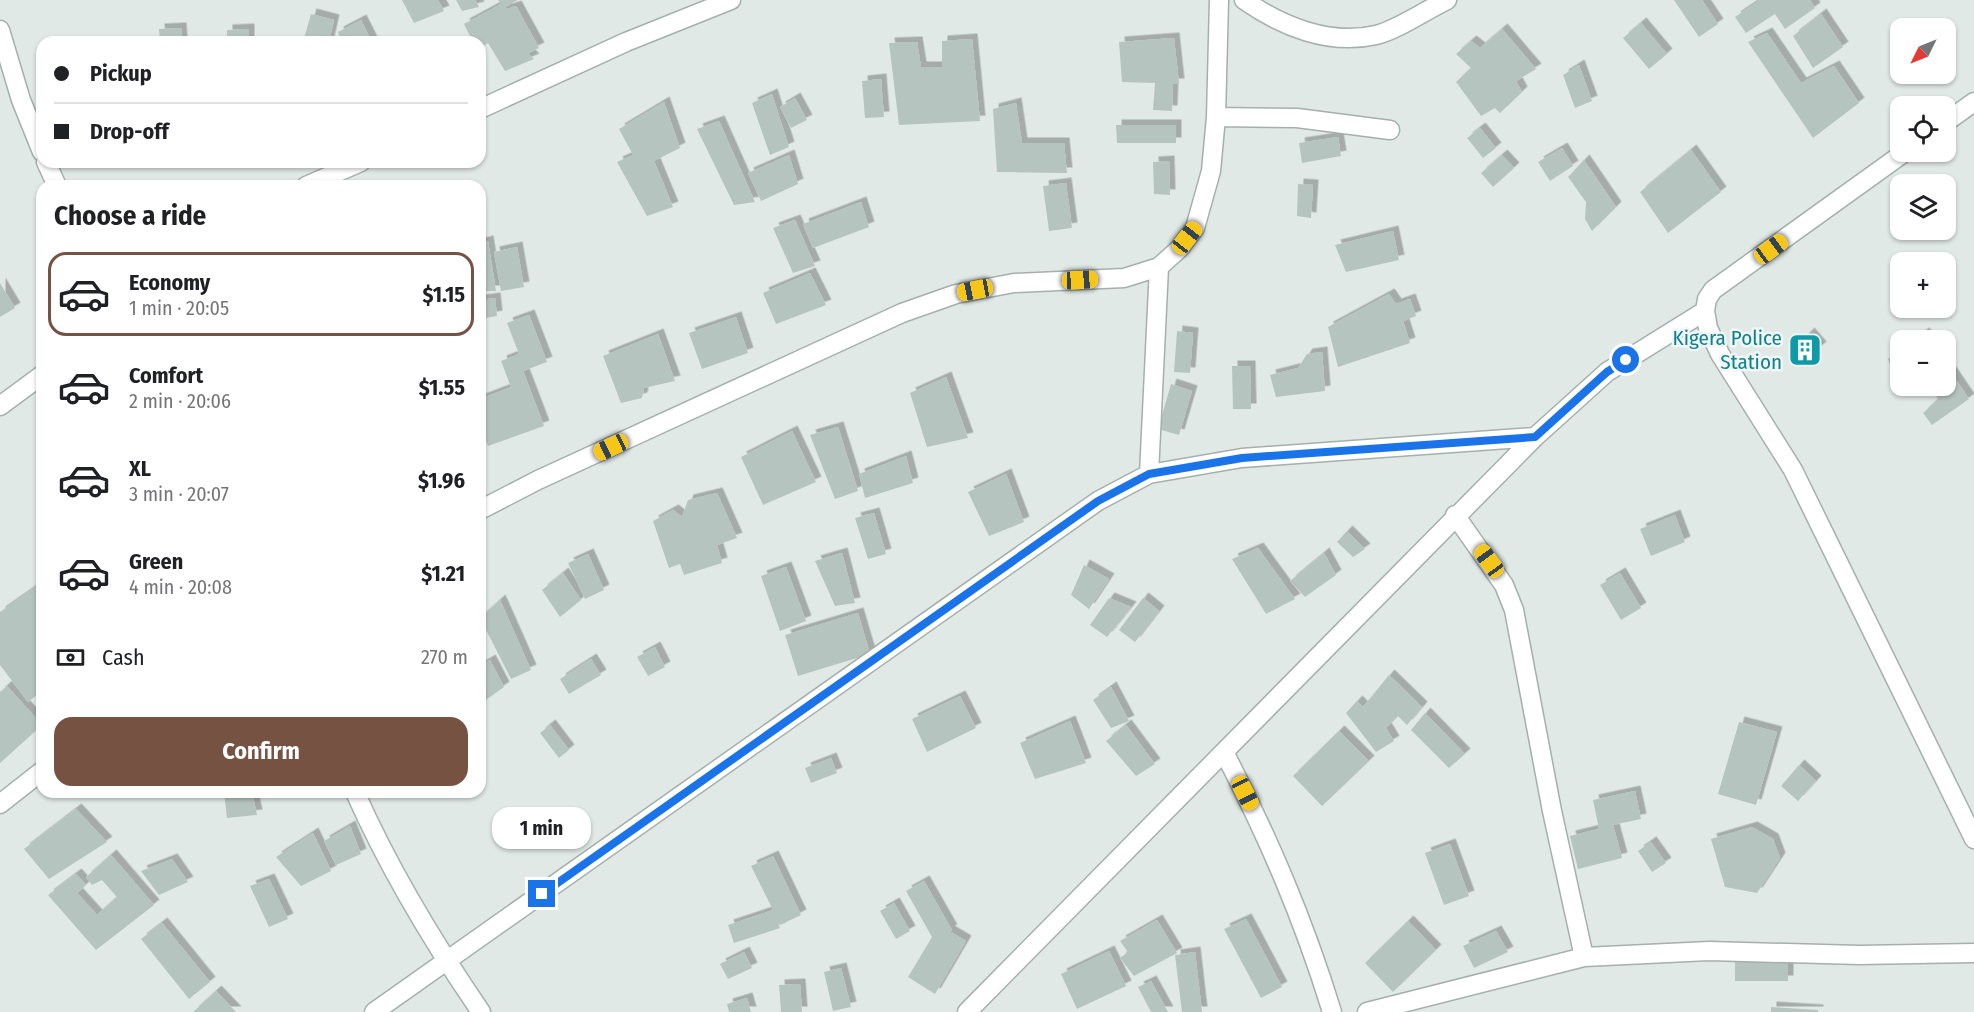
<!DOCTYPE html>
<meta charset="utf-8">
<style>
:root{--surface:#fff;--page:#f2f2f2;--text:#202124;--muted:#757577;--line:#e0e0e0;--accent:#765243}
body{margin:0;font-family:"Fira Sans Condensed",sans-serif;background:var(--page);color:var(--text);height:100vh;display:flex;flex-direction:column;font-size:22px;white-space:nowrap}
*{box-sizing:border-box;margin:0}
p{font-size:20px;color:var(--muted)}
.icon{flex:none;width:33px;height:33px;fill:none;stroke:currentColor;stroke-width:2;stroke-linecap:round;stroke-linejoin:round}
.map{position:relative;flex:1;overflow:hidden}
.panel{position:absolute;left:36px;top:180px;width:450px;height:618px;display:flex;flex-direction:column;background:var(--surface);border-radius:18px;box-shadow:0 2px 4px #0004}
.panel>*{flex:none}
.hud{position:absolute;left:36px;top:36px;width:450px;height:132px;border-radius:18px;box-shadow:0 2px 4px #0004;display:grid;align-content:center;height:132px;padding:0 18px;background:var(--surface)}
.needle{width:39px;rotate:227deg}
.buttons{position:absolute;left:1890px;top:18px;display:grid;gap:12px}
.buttons a{display:grid;place-items:center;width:66px;height:66px;border-radius:12px;background:var(--surface);box-shadow:0 2px 4px #0004;font-size:30px}
.end{position:absolute;width:27px;height:27px;margin:-14px;border:8px solid #1a73e8;background:#fff;box-shadow:0 0 0 3px #fff}
.from{border-radius:50%}
.bubble{position:absolute;height:42px;border-radius:18px;background:var(--surface);box-shadow:0 2px 4px #0004;font-size:20px;font-weight:700;line-height:42px;text-align:center}
.car{position:absolute;width:18px;height:36px;margin:-18px -9px;border-radius:8px;box-shadow:0 0 4px 2px #0007;background:linear-gradient(#f5c518 24%,#345 0 40%,#f5c518 0 76%,#345 0 86%,#f5c518 0)}
.hud b{display:flex;align-items:center;gap:21px;height:57px;font-size:22px}
.hud b+b{border-top:2px solid var(--line)}
.hud i{width:15px;height:15px;background:var(--text)}
ul{padding:0;list-style:none}
li{display:flex;align-items:center;gap:18px;height:84px;margin:0 12px 9px;padding:0 6px;border:3px solid transparent;border-radius:18px}
li div{flex:1}
li b{display:block;font-size:22px}
li em{font-style:normal;font-weight:700}
li.current{border-color:var(--accent)}
li>.icon{width:54px;height:54px;stroke-width:1.5}
h2{padding:0 18px;font-size:27px;line-height:72px}
.pay{display:flex;align-items:center;gap:15px;height:66px;padding:0 18px;font-size:22px}
.pay p{margin-inline-start:auto}
.button{display:flex;gap:12px;margin-top:auto;padding:12px 18px}
.button a{flex:1;height:69px;border-radius:18px;background:var(--accent);color:#fff;font-size:24px;font-weight:700;line-height:69px;text-align:center}
.map>svg:first-child{display:block}
</style>
<div class="map">
<svg width="1974" height="1012" viewBox="0 0 1974 1012">
<defs>
<filter id="shadow"><feDropShadow dx="5.5" dy="-5.5" stdDeviation="0" flood-color="#0004"/></filter>
</defs>
<rect width="100%" height="100%" fill="#e1e9e6"/>
<path fill="#b6c4bf" filter="url(#shadow)" d="M402 0H438L444 11 414 23Z
M456 0H475L479 7 462 11Z
M498 0H518L505 7 507 9 516 6 539 48 528 53 534 59 505 71 488 43 480 48V42H473L464 24 501 4Z
M1674 0H1702L1718 24 1699 37Z
M1760 0H1810L1815 8 1785 29 1775 14 1746 33 1735 17Z
M311 14 334 20 329 42H303Z
M1821 14 1843 47 1813 68 1793 36Z
M361 20 372 42H341L338 32Z
M1641 23 1667 54 1649 69 1623 38Z
M181 28 182 42H160L159 29Z
M249 29V42H227V30Z
M1502 29 1536 69 1516 81 1522 92 1500 113 1495 108 1481 116 1456 82 1471 68 1456 54 1471 41 1480 48Z
M1767 33 1801 83 1834 66 1859 103 1813 138 1748 42Z
M1174 38 1179 84H1173L1172 111 1153 110 1155 83 1122 82 1119 42Z
M972 39 980 121 899 125 889 43 917 42 921 67H942V41Z
M1579 65 1592 101 1575 108 1563 75Z
M881 79 884 117 865 118 862 81Z
M772 94 789 147 770 155 752 103Z
M795 98 807 120 791 128 780 107Z
M664 102 680 148 654 161 673 207 647 216 617 162 633 155 619 129Z
M1016 103 1022 143H1064L1067 173 997 172 993 109Z
M719 121 755 202 734 205 697 129Z
M1116 125H1176V143H1117Z
M1480 128 1496 148 1483 158 1467 138Z
M1338 137 1341 156 1302 163 1299 143Z
M1562 148 1573 166 1550 181 1538 162Z
M1691 150 1721 192 1668 233 1640 192Z
M789 155 798 184 761 201 748 173Z
M1502 155 1514 168 1493 187 1481 173Z
M1584 160 1616 207 1592 231 1585 219 1586 202 1568 177Z
M1169 161 1170 195 1154 194 1153 162Z
M1066 183 1072 228 1049 231 1043 186Z
M1298 184 1313 185 1311 218 1297 216Z
M861 202 869 227 813 248 803 224Z
M795 220 815 266 793 273 773 228Z
M1393 231 1399 260 1346 272 1335 245Z
M488 241 496 291H482L480 281V243Z
M517 247 524 287 501 291 494 252Z
M810 273 826 305 776 324 763 293Z
M0 283 15 308 0 317Z
M1389 294 1396 304 1410 299 1416 316 1403 321 1410 343 1338 367 1328 327Z
M495 298 497 316 480 319V300Z
M529 315 547 362 523 371 544 426 488 446 480 425V399L511 387 501 361 519 354 507 323Z
M736 317 748 353 702 369 689 333Z
M1177 331 1193 333 1190 373 1174 372Z
M1809 333 1821 347 1798 366 1789 354Z
M1924 333 1929 340H1914Z
M658 334 675 381 644 388 642 398 621 403 603 356Z
M1900 350V381L1897 383 1888 359Z
M1322 352 1325 391 1276 397 1270 375 1298 368 1307 354Z
M1946 365 1969 399 1932 425 1923 413 1938 399 1930 386H1946Z
M1232 366H1250L1251 409H1233Z
M946 377 968 438 927 447 910 393Z
M1171 384 1192 391 1179 435 1158 429Z
M838 427 858 491 835 499 810 435Z
M792 431 816 482 763 505 741 457Z
M906 456 913 483 865 498 859 474Z
M1006 474 1024 522 989 536 968 492Z
M717 493 737 538 717 545 722 563 684 575 680 564 669 568 653 521 673 510 682 517 688 500Z
M874 513 886 554 868 559 855 518Z
M1675 515 1685 542 1651 556 1640 529Z
M1347 531 1365 549 1353 557 1337 542Z
M1258 548 1295 599 1266 614 1232 559Z
M842 553 855 603 835 606 815 561Z
M1324 553 1336 575 1305 597 1290 581Z
M588 554 604 590 585 599 568 563Z
M1084 565 1109 579 1089 609 1071 595Z
M786 567 806 621 780 631 761 576Z
M563 573 581 600 560 617 542 590Z
M1620 573 1641 608 1621 620 1600 585Z
M40 584 42 587V691L28 702 0 665V612Z
M1109 598 1131 607 1107 637 1090 625Z
M1143 598 1159 611 1135 642 1119 630Z
M500 600 531 670 511 679 480 618Z
M858 613 870 654 798 676 785 635Z
M655 647 665 667 648 676 637 657Z
M591 659 601 675 569 694 560 679Z
M490 660 504 687 483 702 480 698V666Z
M1389 675 1422 707 1407 725 1398 716 1386 728 1394 741 1376 752 1346 713 1357 701 1363 707Z
M7 686 42 725 0 763V692Z
M1111 687 1129 721 1111 728 1093 700Z
M960 696 976 728 927 752 912 719Z
M1425 713 1465 754 1449 768 1411 730Z
M1070 721 1086 763 1035 779 1020 743Z
M1739 722 1777 732 1756 805 1718 794Z
M550 725 569 750 559 758 540 733Z
M1126 725 1155 764 1136 776 1106 741Z
M1339 731 1369 761 1322 806 1293 776Z
M831 758 837 773 811 783 805 768Z
M1799 765 1816 781 1798 801 1781 786Z
M1635 791 1641 819 1613 825 1622 858 1578 869 1570 836 1599 829 1593 800Z
M224 792H252L257 815 227 818Z
M76 809 107 842 49 879 24 849Z
M350 826 361 854 336 865 324 841Z
M1752 827 1773 839 1780 858 1757 893 1725 887 1711 839Z
M313 833 331 871 301 886 276 857Z
M1651 842 1666 863 1652 872 1638 851Z
M1450 844 1469 896 1444 905 1425 853Z
M111 855 154 905 96 950 48 895 76 874 86 885 77 893 97 915 117 897 102 880 92 885 86 877Z
M773 856 801 915 780 925 776 918 780 928 734 943 728 925 773 910 751 866Z
M172 859 188 882 159 895 141 871Z
M269 879 288 919 269 927 250 886Z
M924 881 952 930 949 931 966 941 935 994 908 977 932 937 906 891Z
M894 903 910 931 896 939 880 911Z
M1246 919 1282 987 1261 998 1224 929Z
M1157 920 1177 953 1134 976 1120 958 1128 952 1120 941Z
M1408 921 1436 950 1393 992 1365 963Z
M162 923 210 982 189 999 141 939Z
M1496 931 1508 952 1474 968 1463 946Z
M1109 951 1126 986 1077 1009 1061 974Z
M744 952 752 968 728 979 720 964Z
M1195 952 1202 1012H1182L1175 955Z
M1735 958H1788V981H1735Z
M841 968 851 1007 833 1011 824 972Z
M1151 981 1168 1012H1151L1138 987Z
M800 984 802 1012H781L779 985Z
M216 991 236 1012H193Z
M747 998 751 1012H729L727 1004Z
M1771 1007 1818 1010V1012H1771Z"/>
<g fill="none" stroke-linecap="round" stroke-linejoin="round">
<g stroke="#a4b0ad" stroke-width="21">
<path id="minor" d="M1244 0C1281 26 1329 46 1376 35 1397 30 1426 10 1447 0
M0 30 21 100 42 152
M480 109 626 42 731 0
M1216 117 1297 118 1390 130
M1946 122 1974 102
M1905 152 1713 290 1707 299 1705 311 1708 328 1720 354 1793 470 1974 839
M46 162 57 186
M306 186 361 162
M0 406 42 375
M1149 474 1159 267
M480 510 538 480 902 313 956 294 1014 283 1124 278 1159 267 1179 249 1195 228 1211 171 1216 117 1219 0
M1455 515 1504 585 1514 610 1552 811 1584 957
M1224 752C1269 839 1303 918 1332 1012
M355 792C389 869 433 942 481 1012
M0 804 42 771
M374 1012 1098 501 1149 474 1242 458 1535 437
M967 1012 1535 437 1607 372 1705 311
M1367 1012 1584 957 1709 951 1859 955 1974 953"/>
</g>
<use href="#minor" stroke="#fff" stroke-width="18"/>
</g>
<g fill="none" stroke-linecap="round" stroke-linejoin="round">
<path stroke="#1a73e8" stroke-width="8" d="M542 894 1098 501 1149 474 1242 458 1535 437 1607 372 1626 360"/>
</g>
<defs>
<g id="building-square" transform="scale(1.725)"><rect x="-9" y="-9" width="18" height="18" rx="4" fill="#0f9aa8" stroke="#f1f6f4"/><path d="M-4-6H4V6H1V3H-1V6H-4ZM-2.5-4.3h1.7v1.8h-1.7ZM.8-4.3h1.7v1.8H.8ZM-2.5-1h1.7V.8h-1.7ZM.8-1h1.7V.8H.8Z" fill="#fff"/></g>
</defs>
<g fill-rule="evenodd">
<use href="#building-square" x="1805" y="350"/>
</g>
<g text-anchor="middle" dominant-baseline="central" stroke-width="5" stroke-linejoin="round" paint-order="stroke">
<g font-size="21" fill="#0d838f" stroke="#f1f6f4" text-anchor="end">
<text x="1782" y="338">Kigera Police<tspan x="1782" dy="24">Station</tspan></text>
</g>
</g>
</svg>
<div class="buttons">
<a><svg class="needle" viewBox="-14 -14 28 28"><path d="M0-13l5 13h-10z" fill="#e53935"/><path d="M0 13l5-13h-10z" fill="#757577"/></svg></a>
<a><svg class="icon" aria-label="locate" viewBox="0 0 24 24"><circle cx="12" cy="12" r="6"/><path d="M12 2v4M12 18v4M2 12h4M18 12h4"/></svg></a>
<a><svg class="icon" aria-label="layers" viewBox="0 0 24 24"><path d="M12 4l9 5-9 5-9-5zM3 14l9 5 9-5"/></svg></a>
<a>+</a>
<a>−</a>
</div>
<i class="end from" style="left:1626px;top:360px"></i>
<i class="end" style="left:542px;top:894px"></i>
<div class="bubble" style="left:492px;top:807px;width:99px">1 min</div>
<i class="car" style="left:1187px;top:238px;rotate:38deg"></i>
<i class="car" style="left:1771px;top:249px;rotate:54deg"></i>
<i class="car" style="left:1080px;top:280px;rotate:87deg"></i>
<i class="car" style="left:975px;top:290px;rotate:259deg"></i>
<i class="car" style="left:611px;top:447px;rotate:245deg"></i>
<i class="car" style="left:1489px;top:561px;rotate:324deg"></i>
<i class="car" style="left:1245px;top:793px;rotate:153deg"></i>
<div class="hud">
<b><i class="from"></i>Pickup</b>
<b><i></i>Drop-off</b>
</div>
<section class="panel">
<h2>Choose a ride</h2>
<ul>
<li class="current"><svg class="icon" aria-label="car" viewBox="0 0 24 24"><path d="M5 17H2v-5l4-1 3-4h7l3 4 3 1v5h-3M9 17h6M6 11h13"/><circle cx="7" cy="17" r="2"/><circle cx="17" cy="17" r="2"/></svg><div><b>Economy</b><p>1 min · 20:05</p></div><em>$1.15</em></li>
<li><svg class="icon" aria-label="car" viewBox="0 0 24 24"><path d="M5 17H2v-5l4-1 3-4h7l3 4 3 1v5h-3M9 17h6M6 11h13"/><circle cx="7" cy="17" r="2"/><circle cx="17" cy="17" r="2"/></svg><div><b>Comfort</b><p>2 min · 20:06</p></div><em>$1.55</em></li>
<li><svg class="icon" aria-label="car" viewBox="0 0 24 24"><path d="M5 17H2v-5l4-1 3-4h7l3 4 3 1v5h-3M9 17h6M6 11h13"/><circle cx="7" cy="17" r="2"/><circle cx="17" cy="17" r="2"/></svg><div><b>XL</b><p>3 min · 20:07</p></div><em>$1.96</em></li>
<li><svg class="icon" aria-label="car" viewBox="0 0 24 24"><path d="M5 17H2v-5l4-1 3-4h7l3 4 3 1v5h-3M9 17h6M6 11h13"/><circle cx="7" cy="17" r="2"/><circle cx="17" cy="17" r="2"/></svg><div><b>Green</b><p>4 min · 20:08</p></div><em>$1.21</em></li>
</ul>
<div class="pay"><svg class="icon" aria-label="cash" viewBox="0 0 24 24"><path d="M3 7h18v10H3z"/><circle cx="12" cy="12" r="2"/></svg>Cash<p>270 m</p></div>
<div class="button"><a>Confirm</a></div>
</section>
</div>
